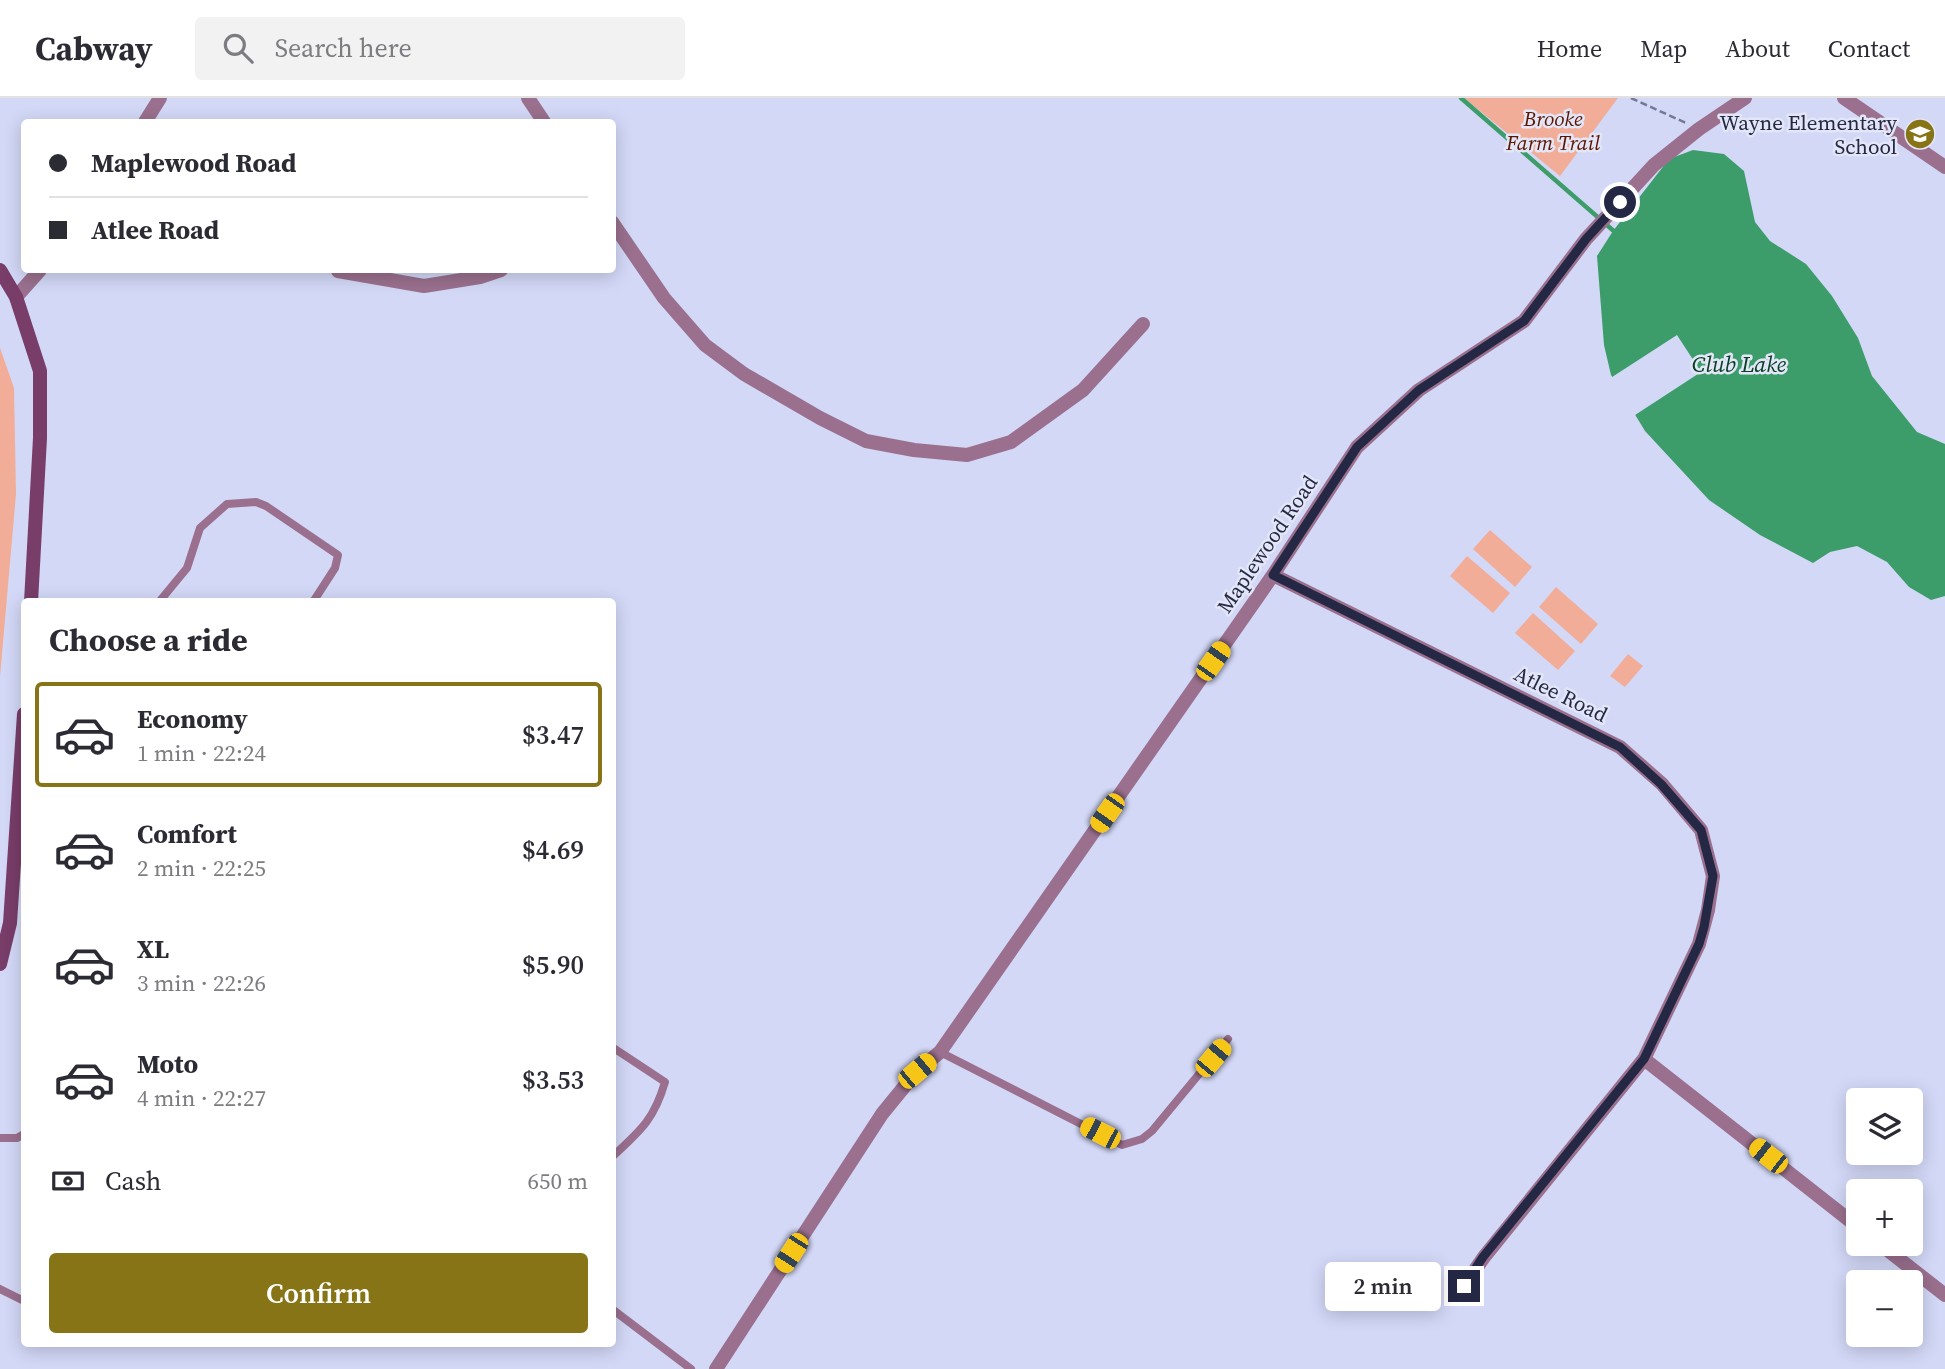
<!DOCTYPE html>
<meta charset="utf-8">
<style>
:root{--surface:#fff;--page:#f2f2f3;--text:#2b2b33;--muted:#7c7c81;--line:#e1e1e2;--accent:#867416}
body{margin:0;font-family:"Source Serif 4",serif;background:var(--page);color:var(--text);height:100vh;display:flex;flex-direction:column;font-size:26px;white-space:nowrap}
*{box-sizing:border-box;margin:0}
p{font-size:23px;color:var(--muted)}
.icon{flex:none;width:38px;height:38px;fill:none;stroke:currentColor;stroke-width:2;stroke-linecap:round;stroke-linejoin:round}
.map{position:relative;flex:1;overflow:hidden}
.details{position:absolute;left:21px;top:500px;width:595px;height:749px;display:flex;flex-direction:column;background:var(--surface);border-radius:7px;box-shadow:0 4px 18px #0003}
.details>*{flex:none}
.banner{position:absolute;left:21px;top:21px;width:595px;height:154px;border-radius:7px;box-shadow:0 4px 18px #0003;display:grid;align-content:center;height:154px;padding:0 28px;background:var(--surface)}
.buttons{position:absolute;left:1846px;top:990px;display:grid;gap:14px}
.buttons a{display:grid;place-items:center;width:77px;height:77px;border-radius:7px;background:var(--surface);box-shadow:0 4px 18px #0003;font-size:35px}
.end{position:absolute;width:32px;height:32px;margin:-16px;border:9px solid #242845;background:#fff;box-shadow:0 0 0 4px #fff}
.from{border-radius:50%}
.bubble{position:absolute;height:49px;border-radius:7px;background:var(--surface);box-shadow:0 4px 18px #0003;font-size:23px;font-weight:600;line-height:49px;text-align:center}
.car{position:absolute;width:21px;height:42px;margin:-21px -10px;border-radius:9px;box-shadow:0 0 5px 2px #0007;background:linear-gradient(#f5c518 24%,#345 0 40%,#f5c518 0 76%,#345 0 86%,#f5c518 0)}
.banner b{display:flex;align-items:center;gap:24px;height:66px;font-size:26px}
.banner b+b{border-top:2px solid var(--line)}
.banner i{width:18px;height:18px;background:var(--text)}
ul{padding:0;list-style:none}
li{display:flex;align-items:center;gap:21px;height:105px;margin:0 14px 10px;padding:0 14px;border:4px solid transparent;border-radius:7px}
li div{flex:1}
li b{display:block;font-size:26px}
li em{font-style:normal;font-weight:600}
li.on{border-color:var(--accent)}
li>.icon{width:63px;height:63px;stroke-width:1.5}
h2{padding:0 28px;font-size:32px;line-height:84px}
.pay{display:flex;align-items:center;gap:18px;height:77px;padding:0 28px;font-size:26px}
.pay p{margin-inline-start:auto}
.primary-button{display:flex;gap:14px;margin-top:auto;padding:14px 28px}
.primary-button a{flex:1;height:80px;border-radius:7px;background:var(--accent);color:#fff;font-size:28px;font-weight:600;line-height:80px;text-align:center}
header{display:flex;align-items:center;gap:42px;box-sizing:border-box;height:98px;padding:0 35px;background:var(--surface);border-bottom:2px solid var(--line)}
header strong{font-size:33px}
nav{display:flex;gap:38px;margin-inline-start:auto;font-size:24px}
.search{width:490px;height:63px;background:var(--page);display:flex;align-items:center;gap:18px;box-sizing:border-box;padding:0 24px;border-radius:7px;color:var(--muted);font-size:26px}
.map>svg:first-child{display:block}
</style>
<header>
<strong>Cabway</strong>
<div class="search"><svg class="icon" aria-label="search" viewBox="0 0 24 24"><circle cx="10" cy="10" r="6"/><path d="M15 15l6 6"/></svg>Search here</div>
<nav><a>Home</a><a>Map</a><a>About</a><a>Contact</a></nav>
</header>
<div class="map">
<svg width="1945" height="1271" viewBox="0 0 1945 1271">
<rect width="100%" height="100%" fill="#d3d8f7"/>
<path fill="#f2ad98" d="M1464 0H1618L1560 78Z
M0 250 14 290 16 396 0 579Z
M1490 432 1532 469 1515 489 1473 451Z
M1467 458 1510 495 1493 515 1450 478Z
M1556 489 1598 526 1581 546 1539 509Z
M1533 515 1575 553 1558 572 1515 535Z
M1628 556 1643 568 1625 589 1610 578Z"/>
<path fill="#3c9d6b" d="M1693 52 1724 56 1744 73 1755 124 1770 143 1806 166 1832 198 1858 240 1872 278 1917 334 1945 346V498L1931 502 1909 489 1887 464 1857 448 1830 454 1813 465 1760 437 1709 402 1645 333 1611 277 1604 247 1597 158 1613 133 1669 61Z"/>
<path fill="#d3d8f7" d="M1677 237 1701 274 1632 319 1601 337H1598L1579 308V304L1611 283 1609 281Z"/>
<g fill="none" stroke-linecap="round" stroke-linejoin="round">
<path stroke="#3c9d6b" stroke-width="4.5" d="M1461 0 1616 135"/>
<path stroke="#747997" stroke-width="2.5" stroke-dasharray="7 3.5" stroke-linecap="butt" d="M1631 0 1686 25"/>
<path stroke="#9a708e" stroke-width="8" d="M159 504 187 470 200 430 227 406 256 404 266 408 338 457 335 470 313 504
M612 949 665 984C654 1022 640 1033 612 1059
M940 954 1122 1047 1142 1041 1152 1033 1228 941
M0 1040H17L24 1036
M0 1191 24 1203
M612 1211 691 1271"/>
<path stroke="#9a708e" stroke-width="14" d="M528 0 544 24
M1844 0 1945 69
M145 24 160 0
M612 124 664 200 705 247 744 276 820 320 866 343 914 352 967 357 1011 344 1083 292 1143 226
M338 173 424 188 480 179 501 172
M16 199 40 172
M1273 477 1620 649 1662 686 1701 732 1713 778 1708 812 1699 846 1644 961 1484 1159 1464 1188
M1644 961 1858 1129
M1880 1146 1945 1197
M716 1271 882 1016 917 973 940 954 1273 477 1357 349 1419 292 1524 223 1586 141 1654 67 1699 31 1745 0"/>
<path stroke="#783d69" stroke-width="14" d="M0 172 16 199 40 273V340L31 504
M0 866 10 825 24 616"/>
</g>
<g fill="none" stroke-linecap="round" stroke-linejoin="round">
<path stroke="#242845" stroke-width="9" d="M1464 1188 1483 1159 1644 961 1699 846 1704 829 1713 778 1701 732 1661 686 1620 649 1273 477 1357 349 1419 292 1524 223 1586 141 1620 104"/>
</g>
<defs>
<g id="school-disc" transform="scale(1.575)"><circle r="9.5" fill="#867416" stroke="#e3e6f6"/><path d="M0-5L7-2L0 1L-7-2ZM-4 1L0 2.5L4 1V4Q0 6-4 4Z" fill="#fff"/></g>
</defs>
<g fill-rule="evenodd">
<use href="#school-disc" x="1920" y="36"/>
</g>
<g text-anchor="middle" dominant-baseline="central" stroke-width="5" stroke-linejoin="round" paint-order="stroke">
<g font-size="21" font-style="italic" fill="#5c1500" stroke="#e3e6f6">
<text x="1553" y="20">Brooke<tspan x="1553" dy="24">Farm Trail</tspan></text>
</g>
<g font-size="21" fill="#242845" stroke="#e3e6f6" text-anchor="end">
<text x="1897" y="24">Wayne Elementary<tspan x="1897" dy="24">School</tspan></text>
</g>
<g font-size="21" fill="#242845" stroke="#e3e6f6">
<text transform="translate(1267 446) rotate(-56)">Maplewood Road</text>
<text transform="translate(1561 596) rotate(26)">Atlee Road</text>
</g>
<g font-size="23" font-style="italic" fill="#094026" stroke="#e3e6f6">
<text x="1739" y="266">Club Lake</text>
</g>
</g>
</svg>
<div class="buttons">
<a><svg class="icon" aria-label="layers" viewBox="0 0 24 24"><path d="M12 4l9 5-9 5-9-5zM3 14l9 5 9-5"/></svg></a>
<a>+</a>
<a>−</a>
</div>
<i class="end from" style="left:1620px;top:104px"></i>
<i class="end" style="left:1464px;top:1188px"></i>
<div class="bubble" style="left:1325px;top:1164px;width:116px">2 min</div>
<i class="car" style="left:1213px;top:563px;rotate:35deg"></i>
<i class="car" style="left:1107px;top:715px;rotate:215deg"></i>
<i class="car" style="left:1213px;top:960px;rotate:40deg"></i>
<i class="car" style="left:917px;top:973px;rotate:50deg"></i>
<i class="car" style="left:1100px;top:1035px;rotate:297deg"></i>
<i class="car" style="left:1768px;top:1058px;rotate:308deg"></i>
<i class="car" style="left:791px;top:1155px;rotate:213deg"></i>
<div class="banner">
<b><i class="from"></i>Maplewood Road</b>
<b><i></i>Atlee Road</b>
</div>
<section class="details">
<h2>Choose a ride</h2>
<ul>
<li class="on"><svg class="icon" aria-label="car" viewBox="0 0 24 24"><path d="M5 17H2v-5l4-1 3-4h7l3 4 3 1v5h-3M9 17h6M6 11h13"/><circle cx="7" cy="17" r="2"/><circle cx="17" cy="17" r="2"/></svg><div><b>Economy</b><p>1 min · 22:24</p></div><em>$3.47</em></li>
<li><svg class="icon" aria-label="car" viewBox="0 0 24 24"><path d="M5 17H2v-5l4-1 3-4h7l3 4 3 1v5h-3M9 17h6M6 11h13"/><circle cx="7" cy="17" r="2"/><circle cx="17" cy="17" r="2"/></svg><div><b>Comfort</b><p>2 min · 22:25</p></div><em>$4.69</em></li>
<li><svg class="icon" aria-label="car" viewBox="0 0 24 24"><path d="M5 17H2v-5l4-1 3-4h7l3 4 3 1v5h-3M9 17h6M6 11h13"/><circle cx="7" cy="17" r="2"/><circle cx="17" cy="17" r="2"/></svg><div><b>XL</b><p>3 min · 22:26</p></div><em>$5.90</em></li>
<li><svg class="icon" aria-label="car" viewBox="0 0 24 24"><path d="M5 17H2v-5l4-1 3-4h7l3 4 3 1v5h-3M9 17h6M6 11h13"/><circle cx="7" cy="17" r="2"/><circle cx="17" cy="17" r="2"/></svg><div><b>Moto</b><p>4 min · 22:27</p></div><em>$3.53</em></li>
</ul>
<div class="pay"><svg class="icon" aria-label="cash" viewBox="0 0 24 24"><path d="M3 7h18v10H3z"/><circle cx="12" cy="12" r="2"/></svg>Cash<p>650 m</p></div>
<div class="primary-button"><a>Confirm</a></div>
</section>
</div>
